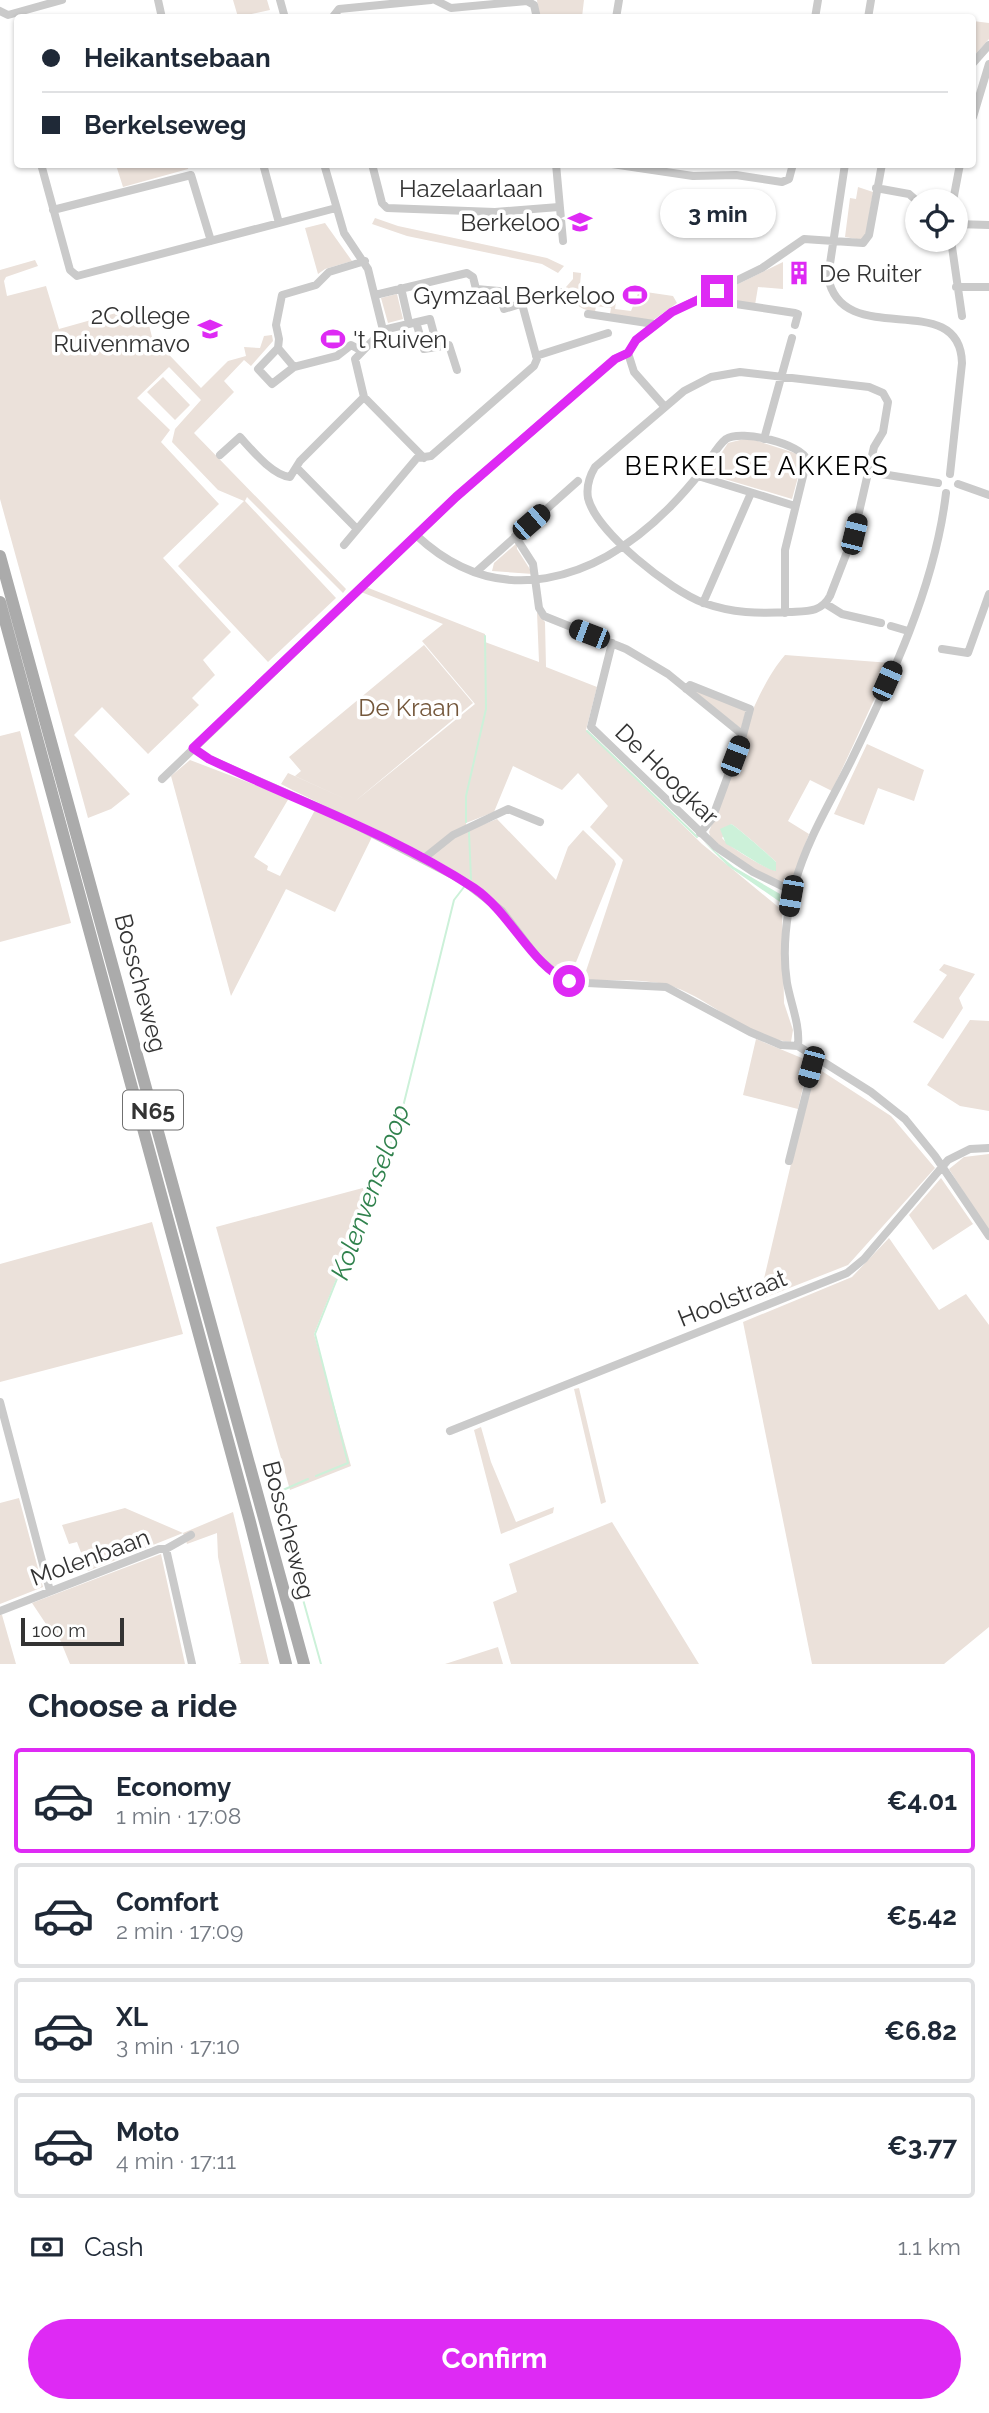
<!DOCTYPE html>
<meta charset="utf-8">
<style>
:root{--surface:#fff;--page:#f6f6f7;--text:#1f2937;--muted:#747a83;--line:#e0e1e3;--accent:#de2af4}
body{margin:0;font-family:Raleway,sans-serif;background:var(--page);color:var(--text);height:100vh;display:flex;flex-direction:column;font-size:26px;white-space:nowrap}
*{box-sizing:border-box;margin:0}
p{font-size:23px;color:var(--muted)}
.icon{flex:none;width:38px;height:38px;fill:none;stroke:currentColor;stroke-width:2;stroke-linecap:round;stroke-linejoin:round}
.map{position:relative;height:1664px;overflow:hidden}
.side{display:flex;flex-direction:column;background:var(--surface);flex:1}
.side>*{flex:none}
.banner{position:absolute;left:14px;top:14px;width:962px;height:154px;border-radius:7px;box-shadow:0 2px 5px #0004;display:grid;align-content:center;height:154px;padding:0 28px;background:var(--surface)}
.fabs{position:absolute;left:905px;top:189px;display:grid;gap:14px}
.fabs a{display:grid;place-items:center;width:63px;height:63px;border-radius:50%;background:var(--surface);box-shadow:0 2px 5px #0004;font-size:35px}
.scale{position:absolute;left:21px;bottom:18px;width:103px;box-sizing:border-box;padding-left:7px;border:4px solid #333;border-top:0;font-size:19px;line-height:24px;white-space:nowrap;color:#333;-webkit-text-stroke:5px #fff;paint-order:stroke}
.end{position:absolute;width:32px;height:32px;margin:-16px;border:9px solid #de2af4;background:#fff;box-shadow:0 0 0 4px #fff}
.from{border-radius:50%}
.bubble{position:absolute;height:49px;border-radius:24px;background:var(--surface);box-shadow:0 2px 5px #0004;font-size:23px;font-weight:700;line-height:49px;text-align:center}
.car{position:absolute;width:21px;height:42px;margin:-21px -10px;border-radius:9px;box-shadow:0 0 5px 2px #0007;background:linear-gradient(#222 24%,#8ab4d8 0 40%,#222 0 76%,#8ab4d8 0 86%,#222 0)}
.banner b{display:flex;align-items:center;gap:24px;height:66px;font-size:26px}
.banner b+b{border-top:2px solid var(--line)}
.banner i{width:18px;height:18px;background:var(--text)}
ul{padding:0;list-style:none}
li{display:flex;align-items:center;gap:21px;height:105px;margin:0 14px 10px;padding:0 14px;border:4px solid var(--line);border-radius:7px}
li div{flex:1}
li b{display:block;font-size:26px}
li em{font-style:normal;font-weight:700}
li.on{border-color:var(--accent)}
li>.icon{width:63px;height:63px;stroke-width:1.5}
h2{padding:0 28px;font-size:32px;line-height:84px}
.pay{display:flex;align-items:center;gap:18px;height:77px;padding:0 28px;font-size:26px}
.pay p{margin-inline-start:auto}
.button{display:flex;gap:14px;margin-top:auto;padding:14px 28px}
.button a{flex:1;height:80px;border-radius:42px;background:var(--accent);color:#fff;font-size:28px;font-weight:700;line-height:80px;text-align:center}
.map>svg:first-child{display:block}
</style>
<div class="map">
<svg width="989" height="1664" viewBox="0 0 989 1664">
<rect width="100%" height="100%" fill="#fff"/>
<path fill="#ebe1da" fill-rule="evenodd" d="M233 0H267L270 10 238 17Z
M537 0H584L582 17H539Z
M973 21 989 23V39L973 57Z
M116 165 189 164 188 169 123 187Z
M858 187 873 192 866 235 862 240 845 237 850 198 856 199Z
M375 218 398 226 547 258 564 266 558 273 542 264 407 236 372 224Z
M325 223 352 261 325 269 318 274 305 228Z
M35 260 38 266 6 277 4 281 7 296 46 286 59 329 116 313 121 320 146 313 152 337 201 388 228 361 246 356 244 347 260 348 264 336 272 335 273 341 251 366 244 360 224 381 234 392 194 433 346 589 343 593 247 497 245 501 336 598 268 662 178 566 244 501 218 490 172 442 175 429 201 400 169 367 137 398 170 430 161 442 219 504 163 558 231 632 203 660 215 675 192 698 199 705 148 754 102 707 74 735 130 794 111 809 88 818 0 499V270Z
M783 262V289L758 287 755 305 732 302 730 288Z
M573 272 581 273 579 297 616 302 615 309 631 311 639 291 673 296 677 303 652 321 610 314 611 308 596 306 595 312C577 309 573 302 566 287L573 279Z
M397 294 403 319 388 323 381 298Z
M163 377 190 405 175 420 147 392Z
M748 438 798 454 803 459 792 499 708 474 728 443Z
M517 543V549L533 574 492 571 494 563Z
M366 587 485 634V642L539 662 537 612 545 622 546 667 597 687 586 730 702 844 782 910 784 1003 793 1030 791 1042C748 1039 714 1001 674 987 651 978 609 981 583 980L623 860 590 827 608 806 578 773 562 790 513 766 494 812 466 823 467 831 497 819 556 880 568 847 583 830 614 860 616 864 570 977C533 967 517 917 488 895 427 846 349 820 281 784L288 773 352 802 295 776 301 771 289 757 424 645 473 703 353 803 475 704 422 641 443 624 361 592Z
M785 655 891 663 832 791 810 780 788 821 809 834 792 880 781 884 743 863 711 839 709 832C728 781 750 695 785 655ZM731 824C736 826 770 856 776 862V871C764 868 729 847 722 838Z
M693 690 746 710 741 729Z
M20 731 71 923 0 942V736Z
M867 744 924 770 914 801 878 788 864 825 834 814Z
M190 760 289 798 254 857 268 866 267 870 280 876 315 810 372 837 335 912 286 889 231 996 171 776Z
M944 964 975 974 959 998 963 1008 943 1039 913 1022 947 975 939 970Z
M970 1020 989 1021V1111L960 1106 927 1085Z
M756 1039 809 1061 798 1109 743 1095Z
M814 1066 891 1116 935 1168 848 1265 759 1300Z
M989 1154V1232L949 1169 964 1157Z
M941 1178 973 1224 933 1250 909 1215Z
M374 1185 314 1334 351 1466 290 1490 216 1227Z
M152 1222 183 1334 0 1382V1264Z
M889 1238 939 1310 966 1294 989 1325V1627L944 1664H812L743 1322 852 1277Z
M579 1388 606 1502 601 1504 574 1389Z
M481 1427 491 1462 516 1522 554 1507 553 1513 501 1534 474 1430Z
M19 1498 43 1587 0 1604V1503Z
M125 1508 183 1533 233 1512 269 1664H238L241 1663 218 1557 217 1533 187 1544 183 1533 88 1571 77 1542 69 1544 62 1525Z
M612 1522 699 1664H511L493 1602 517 1592 509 1564Z
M161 1554 185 1664H70L56 1630 48 1627 32 1603Z
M0 1615H2L16 1664H0Z
M498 1647 503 1664H445Z"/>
<path fill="#ccf1d9" d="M731 824C736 826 770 856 776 862V871C769 872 737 849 726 844L720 829Z
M704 842 734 867 780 894V902L728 866Z"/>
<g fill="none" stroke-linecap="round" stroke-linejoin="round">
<path stroke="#ccf1d9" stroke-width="2" d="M587 731 697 837
M466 822V796L486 709 485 636
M469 832 471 879
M316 1476 348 1463 315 1334 399 1123 454 900 464 887
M274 1494 308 1479
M277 1506 321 1664"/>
<path stroke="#cacaca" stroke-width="8" d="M158 0 162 18
M280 0 285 18
M435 0 451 8 527 1 534 5 537 18
M0 11 8 15 62 0
M332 18 339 9 431 0
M616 18 619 0
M815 18 818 0
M868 18 871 0
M973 63 989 45
M973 117 989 64
M41 164 70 270 77 276 336 208
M263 164 279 223
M324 164 344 233 368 269 383 330 355 359 364 397
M372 164 382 203 387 208 495 212 559 207
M556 164 563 241
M612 164 693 176 736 175 782 182 789 179 793 164
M845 164 828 277C842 352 960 286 962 363L950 474
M876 188 909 194 917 201
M953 201 960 164
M53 210 191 175 211 241
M956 224 989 225
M951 240 962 316
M956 287H989
M401 288 409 323
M717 291 729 303 795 313 798 314 795 325
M375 295 467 273 473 277 476 289 499 291 504 309 560 292
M588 314 654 324
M416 322 424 349 449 345 457 370
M383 330 430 319 437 345
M278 348 294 367
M362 351 351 345 337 356 294 367 272 384 258 369 278 348 279 339 276 325 282 295 316 285 329 272 365 261
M628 353 634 372 664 406
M536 356 608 333
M740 372 869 387 883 393 888 402 883 432 874 447 854 534 830 596C821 613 806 611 789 612 759 614 732 613 704 603 671 591 596 532 588 498 586 486 589 477 595 467L684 391 711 377Z
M764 439 792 338
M220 455 240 437C252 450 272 475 290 477L300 461 364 397 424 458
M298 469 356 528
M869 472 938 483
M698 476 795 506
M958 484 989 495
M416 535C499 613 596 581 669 508 681 496 693 482 704 468 711 459 717 446 726 439 741 429 802 444 807 460L785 550V613
M515 536 533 564 539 608 544 616 626 649 668 674 743 735 712 819 700 833
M344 545 417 458 431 456 534 366 537 359 522 304
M476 572 578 481
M703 603 751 493
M826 604 842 614 881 623
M891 626 908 631
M612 643 591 727 716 847 753 872 792 891
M942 649 968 653 989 594
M686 689 690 685 750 709 743 735
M193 748 209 759 338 816 462 880 502 911 537 957 560 977 587 983 666 987 750 1032 781 1045 798 1046 871 1092 905 1119 935 1156 989 1236
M162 779 456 497 615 359 628 353 636 340 672 312 762 268 804 239 863 243 869 235 882 164
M423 859 453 835 508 809 540 822
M798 1046C800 1024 791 1005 787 983 782 951 786 914 795 883 807 840 830 803 850 763 891 679 935 587 946 493
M789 1161 815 1058
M0 1402 50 1591
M450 1431 847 1273 864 1259 948 1160 970 1149 989 1148
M166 1549 192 1664
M0 1611 159 1549H166L191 1535"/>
<path stroke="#ababab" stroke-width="12" d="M0 556 304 1664
M0 602 250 1522 286 1664"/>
</g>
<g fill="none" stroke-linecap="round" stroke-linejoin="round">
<path stroke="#de2af4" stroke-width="9" d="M569 981C533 968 511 913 474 888 392 834 297 801 209 759L193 748 456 497 615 359 628 353 636 340 672 312 717 291"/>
</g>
<defs>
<g id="school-bare" transform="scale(1.89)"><path d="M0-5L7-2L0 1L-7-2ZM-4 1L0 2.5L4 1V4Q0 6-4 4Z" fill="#de2af4" stroke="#fff" stroke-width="2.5" paint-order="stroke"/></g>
<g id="building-bare" transform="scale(1.89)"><path d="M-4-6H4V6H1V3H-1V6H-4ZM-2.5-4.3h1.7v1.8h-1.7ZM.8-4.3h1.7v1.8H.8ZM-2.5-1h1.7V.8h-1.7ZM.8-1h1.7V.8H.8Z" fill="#de2af4" stroke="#fff" stroke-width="2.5" paint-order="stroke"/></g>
<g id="stadium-bare" transform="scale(1.89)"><path d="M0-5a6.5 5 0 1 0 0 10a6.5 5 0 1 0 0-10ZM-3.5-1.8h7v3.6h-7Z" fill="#de2af4" stroke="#fff" stroke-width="2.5" paint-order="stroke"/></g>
</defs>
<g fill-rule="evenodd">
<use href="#school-bare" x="580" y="222"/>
<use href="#building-bare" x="799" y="273"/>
<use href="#stadium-bare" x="635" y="295"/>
<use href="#school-bare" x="210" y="329"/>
<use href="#stadium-bare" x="333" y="339"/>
</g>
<g text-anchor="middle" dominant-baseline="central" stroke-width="7" stroke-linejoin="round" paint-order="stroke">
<rect fill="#fff" stroke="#707070" stroke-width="2" x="123" y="1090.5" width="60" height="39" rx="5"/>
<g font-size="23" font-weight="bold" fill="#333">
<text x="153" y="1110">N65</text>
</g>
<g font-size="24" fill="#333" stroke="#fff">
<text x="471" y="188">Hazelaarlaan</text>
<text transform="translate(667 774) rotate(44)">De Hoogkar</text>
<text transform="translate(141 983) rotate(75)">Bosscheweg</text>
<text transform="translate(732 1298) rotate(-22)">Hoolstraat</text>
<text transform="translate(289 1530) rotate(75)">Bosscheweg</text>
<text transform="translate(90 1557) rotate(-20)">Molenbaan</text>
</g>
<g font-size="24" fill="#333" stroke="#fff" text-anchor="end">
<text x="560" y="222">Berkeloo</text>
<text x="819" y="273" text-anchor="start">De Ruiter</text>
<text x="615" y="295">Gymzaal Berkeloo</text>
<text x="190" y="315">2College<tspan x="190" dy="28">Ruivenmavo</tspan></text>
<text x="353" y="339" text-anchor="start">'t Ruiven</text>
</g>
<g font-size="24" fill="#74573b" stroke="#fff">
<text x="409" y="707">De Kraan</text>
</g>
<g font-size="26" letter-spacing="2" fill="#000" stroke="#fff">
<text x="757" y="466">BERKELSE AKKERS</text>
</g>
<g font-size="26" font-style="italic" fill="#30824d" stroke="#fff">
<text transform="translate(370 1192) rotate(-70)">Kolenvenseloop</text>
</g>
</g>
</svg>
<div class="fabs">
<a><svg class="icon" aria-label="locate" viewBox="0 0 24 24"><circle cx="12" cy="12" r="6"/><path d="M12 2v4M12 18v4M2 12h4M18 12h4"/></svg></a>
</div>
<div class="scale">100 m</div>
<i class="end from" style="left:569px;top:981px"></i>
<i class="end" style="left:717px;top:291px"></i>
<div class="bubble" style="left:660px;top:189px;width:116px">3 min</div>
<i class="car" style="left:531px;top:522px;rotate:49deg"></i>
<i class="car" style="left:854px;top:534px;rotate:14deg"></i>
<i class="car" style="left:589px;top:634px;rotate:291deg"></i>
<i class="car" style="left:887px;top:681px;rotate:24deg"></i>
<i class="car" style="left:735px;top:756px;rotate:21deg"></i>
<i class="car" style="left:791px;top:896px;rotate:190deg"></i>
<i class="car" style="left:811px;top:1067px;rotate:195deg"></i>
<div class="banner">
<b><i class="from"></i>Heikantsebaan</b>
<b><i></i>Berkelseweg</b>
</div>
</div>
<section class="side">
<h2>Choose a ride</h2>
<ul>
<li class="on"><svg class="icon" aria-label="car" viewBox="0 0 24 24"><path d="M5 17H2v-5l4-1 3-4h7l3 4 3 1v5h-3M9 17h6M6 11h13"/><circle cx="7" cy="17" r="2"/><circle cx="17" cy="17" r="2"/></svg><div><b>Economy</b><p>1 min · 17:08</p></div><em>€4.01</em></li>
<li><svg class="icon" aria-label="car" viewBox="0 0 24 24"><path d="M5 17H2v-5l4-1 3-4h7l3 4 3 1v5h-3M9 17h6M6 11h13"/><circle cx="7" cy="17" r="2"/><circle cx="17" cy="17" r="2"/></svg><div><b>Comfort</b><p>2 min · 17:09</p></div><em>€5.42</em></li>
<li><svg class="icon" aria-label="car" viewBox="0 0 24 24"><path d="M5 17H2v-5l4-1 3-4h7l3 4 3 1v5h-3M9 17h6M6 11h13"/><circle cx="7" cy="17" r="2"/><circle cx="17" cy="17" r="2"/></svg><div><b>XL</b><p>3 min · 17:10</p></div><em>€6.82</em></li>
<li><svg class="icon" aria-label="car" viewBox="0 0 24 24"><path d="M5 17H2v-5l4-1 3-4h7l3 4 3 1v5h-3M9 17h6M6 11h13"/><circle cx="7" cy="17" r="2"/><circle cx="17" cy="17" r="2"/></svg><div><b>Moto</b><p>4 min · 17:11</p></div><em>€3.77</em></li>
</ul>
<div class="pay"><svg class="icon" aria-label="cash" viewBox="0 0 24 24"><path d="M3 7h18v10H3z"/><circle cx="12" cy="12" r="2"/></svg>Cash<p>1.1 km</p></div>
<div class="button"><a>Confirm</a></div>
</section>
